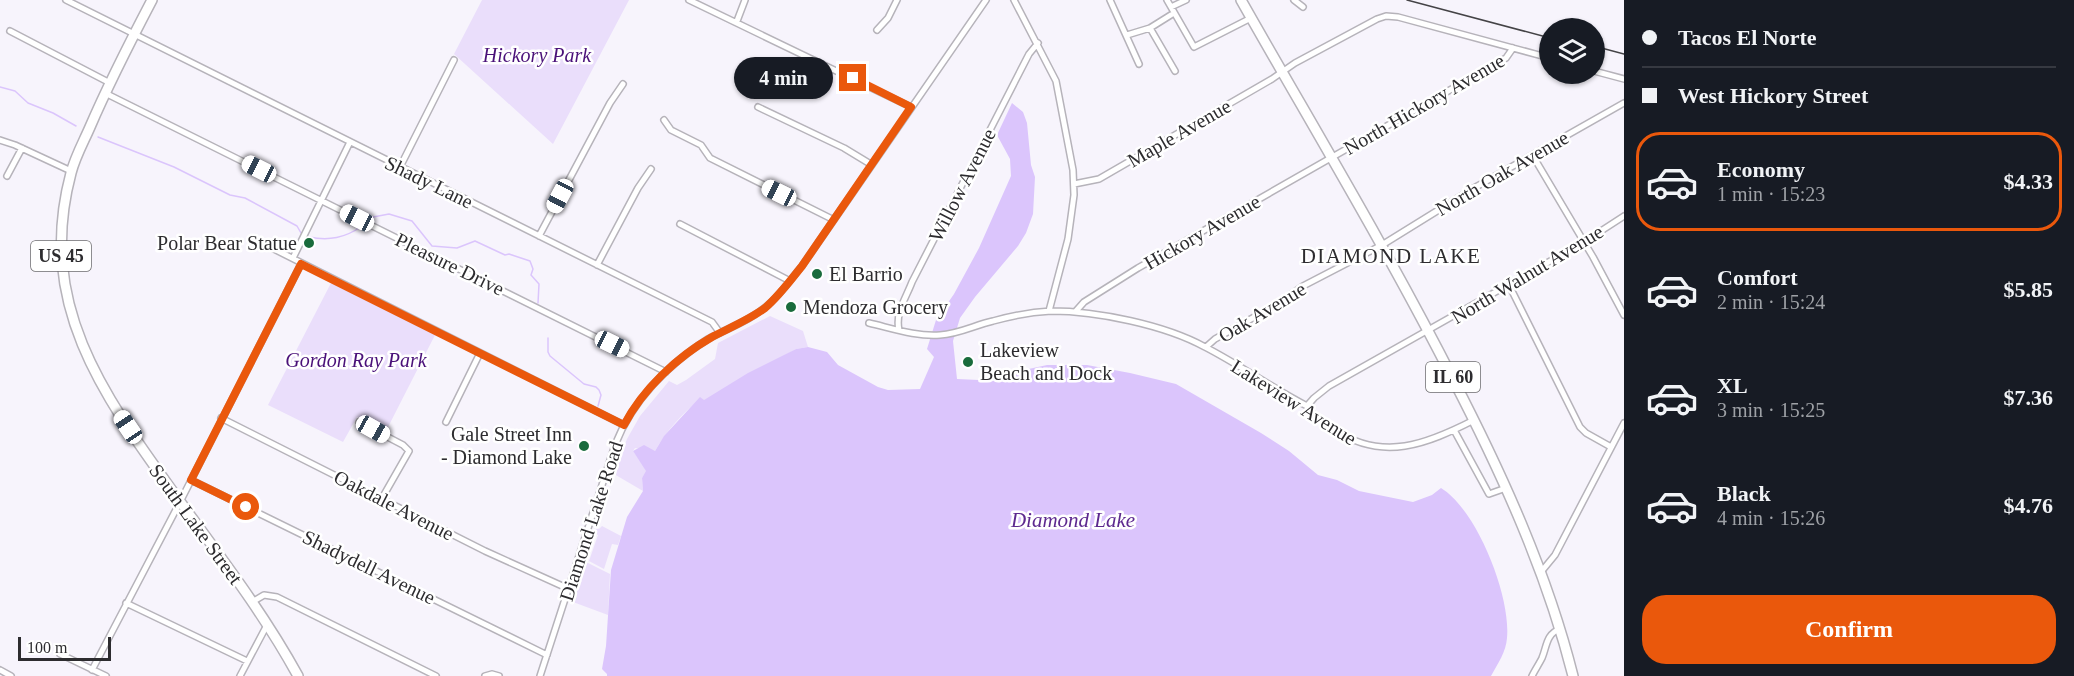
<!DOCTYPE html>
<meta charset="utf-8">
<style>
:root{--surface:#171b24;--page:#20242c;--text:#f1f3f6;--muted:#9ea1a6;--line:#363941;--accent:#ea580c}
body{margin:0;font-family:Georgia,serif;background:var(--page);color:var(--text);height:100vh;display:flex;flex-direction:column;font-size:22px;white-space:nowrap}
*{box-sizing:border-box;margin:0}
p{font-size:20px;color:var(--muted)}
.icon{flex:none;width:33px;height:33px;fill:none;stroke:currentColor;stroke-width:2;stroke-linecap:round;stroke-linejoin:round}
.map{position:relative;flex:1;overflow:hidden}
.drawer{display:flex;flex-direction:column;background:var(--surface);width:450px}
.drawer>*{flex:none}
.top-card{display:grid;align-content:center;height:132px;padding:0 18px;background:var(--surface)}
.tools{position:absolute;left:1539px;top:18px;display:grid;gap:12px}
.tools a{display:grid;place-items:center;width:66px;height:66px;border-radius:50%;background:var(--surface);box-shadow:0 2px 4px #0004;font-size:30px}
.scale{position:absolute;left:18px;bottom:15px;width:93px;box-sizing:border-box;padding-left:6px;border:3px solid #2d2c2f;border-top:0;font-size:16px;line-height:21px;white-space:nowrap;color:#2d2c2f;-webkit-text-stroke:4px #fff;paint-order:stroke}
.end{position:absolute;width:27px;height:27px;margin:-14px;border:8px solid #ea580c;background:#fff;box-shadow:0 0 0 3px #fff}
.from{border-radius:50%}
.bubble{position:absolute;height:42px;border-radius:21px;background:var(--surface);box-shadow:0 2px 4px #0004;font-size:20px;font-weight:700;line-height:42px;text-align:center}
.car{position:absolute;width:18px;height:36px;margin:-18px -9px;border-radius:8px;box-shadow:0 0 4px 2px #0007;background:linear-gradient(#fff 24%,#345 0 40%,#fff 0 76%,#345 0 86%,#fff 0)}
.top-card b{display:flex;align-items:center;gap:21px;height:57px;font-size:22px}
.top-card b+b{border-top:2px solid var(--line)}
.top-card i{width:15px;height:15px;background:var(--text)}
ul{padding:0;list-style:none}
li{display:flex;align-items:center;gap:18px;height:99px;margin:0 12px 9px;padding:0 6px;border:3px solid transparent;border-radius:24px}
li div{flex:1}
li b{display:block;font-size:22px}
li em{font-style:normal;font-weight:700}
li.current{border-color:var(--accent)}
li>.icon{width:54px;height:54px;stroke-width:1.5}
.primary-button{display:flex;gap:12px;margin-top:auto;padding:12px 18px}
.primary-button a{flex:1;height:69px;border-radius:24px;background:var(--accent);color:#fff;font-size:24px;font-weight:700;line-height:69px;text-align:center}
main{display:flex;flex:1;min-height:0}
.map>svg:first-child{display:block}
</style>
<main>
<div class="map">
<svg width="1624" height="676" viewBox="0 0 1624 676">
<rect width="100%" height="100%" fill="#f7f4fc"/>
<path fill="#eadefb" d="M482 0H629L553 144 454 54Z
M331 283 435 335 386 431 357 417 343 442 268 405Z
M770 316 803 331 808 347 796 349 703 401 701 398C682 414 667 430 655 451L635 448 633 451 647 471 642 478 643 491 614 474 627 439 640 416 669 381 677 385 686 380 715 359 718 343Z
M602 526 621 536 618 545 612 544 604 569 589 561 598 535 594 533 596 528 599 529Z
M586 562 610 574 608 615 573 602Z"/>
<path fill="#dbc5fc" d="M1012 103 1023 112 1027 123 1031 165 1035 177 1033 214 1026 233 1018 246 975 297 960 318 953 341 957 379 979 380 1047 365H1087L1130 373 1176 384 1261 433 1289 451 1318 475 1337 480 1359 491 1413 502 1432 495 1441 488C1477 510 1511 596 1507 638 1506 652 1498 663 1491 676H607V674L602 669 606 646 611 570 627 517 643 491 642 478 646 471 633 451 644 445 655 451 664 436 700 397 704 400 748 373 796 349 808 347 827 352 838 365 878 387 888 390 920 389 934 357 927 349 936 320 954 294 979 248 1011 176 1010 159 997 135Z"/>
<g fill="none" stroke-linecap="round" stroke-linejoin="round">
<path stroke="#dbc5fc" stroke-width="1.5" d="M0 87 15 91 28 103 53 113 76 126
M98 137 174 167 230 195 245 198 297 226 301 233
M368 218 389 214 412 221 432 246 457 248 475 241 505 255 509 254 530 261 533 269 531 275 539 284 538 303
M309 237C329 241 345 238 362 226
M548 338V352L550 356 584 384 596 387 599 390 601 395 598 406"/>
<g stroke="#b6b3ba" stroke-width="8">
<path id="minor" d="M66 0 712 322 720 333
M689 0 911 107
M1014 0 1056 81 1073 170 1074 195 1068 239 1049 311
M1110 0 1139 64
M1167 0 1194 47 1251 18
M1294 0 1303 7
M1171 7 1186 0
M737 21 745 0
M1150 28 1174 13
M877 30 888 18 897 0
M10 31 110 83
M1127 35 1150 28 1175 71
M1594 71 1624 79
M105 93 666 372
M758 107 844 148 872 165
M664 120 671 130 701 145 710 158 834 220
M0 140 15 145 71 171
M1533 156 1593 257 1624 315
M400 167 454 60
M7 176 22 148
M1074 184 1099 179 1272 79 1295 63 1377 19 1386 16 1398 17 1550 58
M680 224 790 281
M539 236 610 103 623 84
M266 245 624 425
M293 258 350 142
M597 265 638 188 651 169
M1509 285 1580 427 1586 433 1611 447
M1076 311 1084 302 1138 268 1506 58 1513 48
M869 323C891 328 917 337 940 335 959 334 975 325 993 321 1011 316 1032 312 1051 311 1097 311 1165 325 1205 347 1240 365 1272 388 1307 406 1314 417 1324 423 1335 430 1383 462 1427 444 1474 420
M899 330C895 313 906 298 912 282L1029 54 1038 43
M1206 347 1215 339 1274 306 1303 286 1382 245 1474 188 1624 103
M1307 406 1314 398 1329 386 1584 242 1624 216
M221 418 485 551 569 589
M359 422 403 445 409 451 381 500
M446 422 480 353
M1454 430 1489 494 1506 488
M191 480 547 655
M1541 572 1555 555 1624 423
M252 602 264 595 277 597 436 676
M126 603 247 661
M60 654 106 676
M0 670 11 676
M92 670 180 502 301 264
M240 676 267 625
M485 676 492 674 499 676
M540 676 615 445C632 401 668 364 708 339 728 328 751 320 768 305 781 294 791 279 802 266L986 0
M1532 676C1535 670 1539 664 1542 658 1547 646 1546 634 1560 629"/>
</g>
<g stroke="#b6b3ba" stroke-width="12">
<path id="primary" d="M152 0C130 42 109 83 90 127 84 141 75 157 71 173 36 304 103 395 176 496 218 554 263 612 298 676
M1241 0C1313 127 1388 251 1454 381 1503 476 1547 573 1573 676"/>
</g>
<use href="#minor" stroke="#fff" stroke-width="5"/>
<use href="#primary" stroke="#fff" stroke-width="9"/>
<path stroke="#444346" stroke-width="1.5" d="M1407 0 1550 38
M1594 46 1624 54"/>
</g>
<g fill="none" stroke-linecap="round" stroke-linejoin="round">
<path stroke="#ea580c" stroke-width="8" d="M246 507 191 480 301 264 624 425C643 389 677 357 712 337 729 328 749 320 765 308 779 296 790 281 802 266L911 107 853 78"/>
</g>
<g fill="#196b3c" stroke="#fff" stroke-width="2">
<circle cx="309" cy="243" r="6"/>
<circle cx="817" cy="274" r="6"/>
<circle cx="791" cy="307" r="6"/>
<circle cx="968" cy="362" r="6"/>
<circle cx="584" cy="446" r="6"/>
</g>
<g text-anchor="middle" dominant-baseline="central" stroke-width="5" stroke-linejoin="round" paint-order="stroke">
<g fill="#fff" stroke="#6c6b6d" stroke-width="1.5">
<rect x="31" y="241" width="60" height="30" rx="4.5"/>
<rect x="1426" y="362" width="54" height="30" rx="4.5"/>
</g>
<g font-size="18" font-weight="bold" fill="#2d2c2f">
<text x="61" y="256">US 45</text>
<text x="1453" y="377">IL 60</text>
</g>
<g font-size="20" font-style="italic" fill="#4a1179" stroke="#fff">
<text x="537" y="55">Hickory Park</text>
<text x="356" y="360">Gordon Ray Park</text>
</g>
<g font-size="20" fill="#2d2c2f" stroke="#fff">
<text transform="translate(1424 104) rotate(-30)">North Hickory Avenue</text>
<text transform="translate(1179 133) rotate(-30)">Maple Avenue</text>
<text transform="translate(1502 173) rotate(-30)">North Oak Avenue</text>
<text transform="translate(429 182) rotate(26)">Shady Lane</text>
<text transform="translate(962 185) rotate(-63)">Willow Avenue</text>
<text transform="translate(1202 232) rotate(-30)">Hickory Avenue</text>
<text transform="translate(450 264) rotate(26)">Pleasure Drive</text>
<text transform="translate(1527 274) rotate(-31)">North Walnut Avenue</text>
<text transform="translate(1262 312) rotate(-31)">Oak Avenue</text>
<text transform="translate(1294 402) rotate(32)">Lakeview Avenue</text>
<text transform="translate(394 505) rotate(27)">Oakdale Avenue</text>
<text transform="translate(591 521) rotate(-72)">Diamond Lake Road</text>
<text transform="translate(196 524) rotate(54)">South Lake Street</text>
<text transform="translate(369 567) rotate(26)">Shadydell Avenue</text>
</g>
<g font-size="20" fill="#2d2c2f" stroke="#fff" text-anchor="start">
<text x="297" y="243" text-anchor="end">Polar Bear Statue</text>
<text x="829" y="274">El Barrio</text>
<text x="803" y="307">Mendoza Grocery</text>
<text x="980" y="350">Lakeview<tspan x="980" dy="23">Beach and Dock</tspan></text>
<text x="572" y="434" text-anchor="end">Gale Street Inn<tspan x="572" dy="23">- Diamond Lake</tspan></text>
</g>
<g font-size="21" letter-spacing="1.5" fill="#2d2c2f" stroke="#fff">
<text x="1391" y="256">DIAMOND LAKE</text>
</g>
<g font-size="21" font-style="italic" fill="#5d298f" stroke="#fff">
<text x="1073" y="520">Diamond Lake</text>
</g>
</g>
</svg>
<div class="tools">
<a><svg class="icon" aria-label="layers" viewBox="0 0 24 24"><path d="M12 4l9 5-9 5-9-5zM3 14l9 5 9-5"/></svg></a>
</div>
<div class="scale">100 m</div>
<i class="end from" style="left:246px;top:507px"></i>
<i class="end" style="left:853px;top:78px"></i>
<div class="bubble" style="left:734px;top:57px;width:99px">4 min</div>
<i class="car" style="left:259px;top:169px;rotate:297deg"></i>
<i class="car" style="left:779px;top:193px;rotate:296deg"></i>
<i class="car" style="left:560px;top:196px;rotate:208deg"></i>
<i class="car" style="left:357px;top:218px;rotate:297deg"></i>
<i class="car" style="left:612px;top:344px;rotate:116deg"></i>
<i class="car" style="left:128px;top:427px;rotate:326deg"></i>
<i class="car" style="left:373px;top:429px;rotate:119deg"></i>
</div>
<section class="drawer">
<div class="top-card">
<b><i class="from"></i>Tacos El Norte</b>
<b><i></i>West Hickory Street</b>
</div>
<ul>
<li class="current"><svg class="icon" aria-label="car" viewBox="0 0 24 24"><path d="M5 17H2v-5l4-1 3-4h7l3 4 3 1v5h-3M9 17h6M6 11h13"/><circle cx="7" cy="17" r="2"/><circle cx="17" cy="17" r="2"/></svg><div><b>Economy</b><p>1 min · 15:23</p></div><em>$4.33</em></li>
<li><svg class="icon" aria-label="car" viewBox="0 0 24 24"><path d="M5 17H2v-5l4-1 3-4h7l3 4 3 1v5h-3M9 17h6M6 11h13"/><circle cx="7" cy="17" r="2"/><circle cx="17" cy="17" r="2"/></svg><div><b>Comfort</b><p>2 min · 15:24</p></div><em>$5.85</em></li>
<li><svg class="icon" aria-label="car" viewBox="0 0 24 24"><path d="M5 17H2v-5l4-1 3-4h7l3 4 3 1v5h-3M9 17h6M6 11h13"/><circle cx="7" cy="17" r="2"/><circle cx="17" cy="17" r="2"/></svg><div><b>XL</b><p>3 min · 15:25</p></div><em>$7.36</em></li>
<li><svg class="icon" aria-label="car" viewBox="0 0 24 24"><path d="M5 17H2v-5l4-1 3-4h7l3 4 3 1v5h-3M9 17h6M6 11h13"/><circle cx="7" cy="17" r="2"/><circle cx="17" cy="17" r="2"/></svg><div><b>Black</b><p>4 min · 15:26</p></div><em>$4.76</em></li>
</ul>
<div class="primary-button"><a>Confirm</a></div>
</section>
</main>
